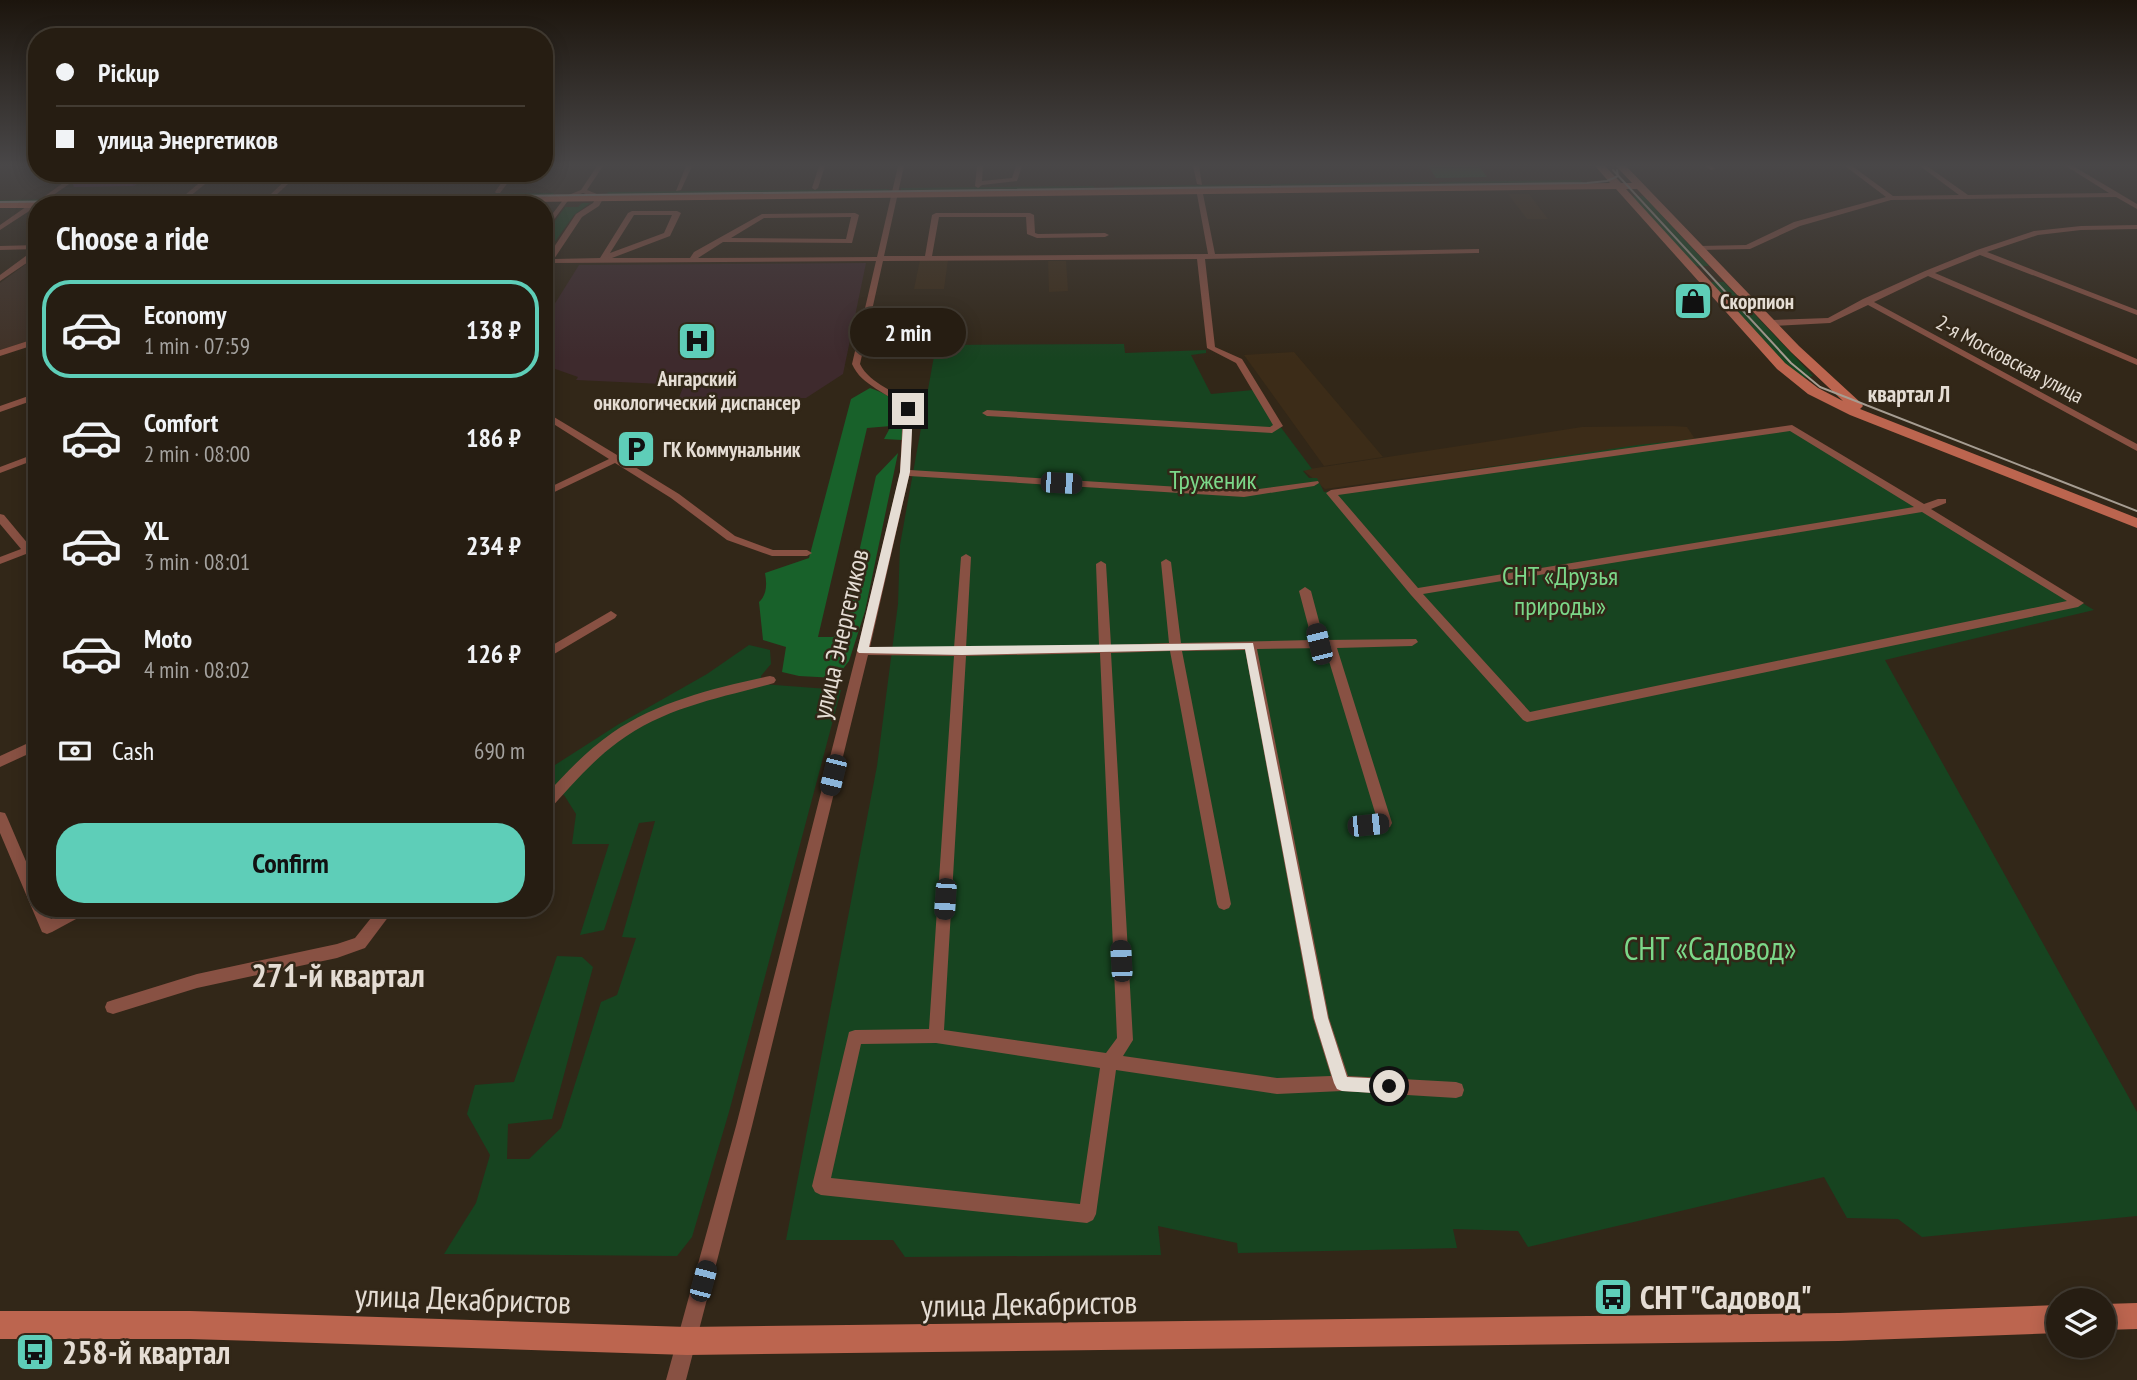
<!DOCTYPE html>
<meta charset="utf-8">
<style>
:root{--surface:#261d12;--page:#2e261b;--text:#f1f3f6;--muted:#a4a29f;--line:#423b32;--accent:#5eceb8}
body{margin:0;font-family:"PT Sans Narrow",sans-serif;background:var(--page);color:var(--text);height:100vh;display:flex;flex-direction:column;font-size:26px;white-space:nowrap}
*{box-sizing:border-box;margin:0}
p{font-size:23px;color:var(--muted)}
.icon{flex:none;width:38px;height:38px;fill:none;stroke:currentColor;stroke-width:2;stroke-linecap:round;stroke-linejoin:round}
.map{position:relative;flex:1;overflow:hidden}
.drawer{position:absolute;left:28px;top:196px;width:525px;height:721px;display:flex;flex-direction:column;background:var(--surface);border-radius:28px;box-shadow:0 4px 18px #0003,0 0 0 2px var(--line)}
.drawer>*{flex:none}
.top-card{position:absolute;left:28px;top:28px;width:525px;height:154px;border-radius:28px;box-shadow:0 4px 18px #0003,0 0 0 2px var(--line);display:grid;align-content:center;height:154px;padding:0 28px;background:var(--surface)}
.buttons{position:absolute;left:2046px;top:1288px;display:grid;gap:14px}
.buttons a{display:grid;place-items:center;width:70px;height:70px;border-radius:50%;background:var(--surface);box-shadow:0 4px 18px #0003,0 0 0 2px var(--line);font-size:35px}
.end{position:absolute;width:32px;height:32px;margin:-16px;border:9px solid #e5ddd4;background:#111;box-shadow:0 0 0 4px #111}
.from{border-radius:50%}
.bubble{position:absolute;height:49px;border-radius:24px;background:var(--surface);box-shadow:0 4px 18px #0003,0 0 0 2px var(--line);font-size:23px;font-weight:700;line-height:49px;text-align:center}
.car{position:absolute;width:21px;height:42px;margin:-21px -10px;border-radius:9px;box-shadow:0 0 5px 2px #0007;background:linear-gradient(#222 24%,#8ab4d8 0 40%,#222 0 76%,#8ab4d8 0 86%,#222 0)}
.top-card b{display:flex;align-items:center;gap:24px;height:66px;font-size:26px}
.top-card b+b{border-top:2px solid var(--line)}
.top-card i{width:18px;height:18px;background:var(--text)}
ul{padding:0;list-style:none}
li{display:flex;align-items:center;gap:21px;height:98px;margin:0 14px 10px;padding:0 14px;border:4px solid transparent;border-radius:28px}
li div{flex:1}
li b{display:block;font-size:26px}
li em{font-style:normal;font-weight:700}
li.active{border-color:var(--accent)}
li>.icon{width:63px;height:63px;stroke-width:1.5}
h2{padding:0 28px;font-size:32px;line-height:84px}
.pay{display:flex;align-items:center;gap:18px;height:77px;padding:0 28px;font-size:26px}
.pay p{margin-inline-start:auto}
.action{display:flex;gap:14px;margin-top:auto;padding:14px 28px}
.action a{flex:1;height:80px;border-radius:28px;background:var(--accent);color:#111;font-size:28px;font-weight:700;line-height:80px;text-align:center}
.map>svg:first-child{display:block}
</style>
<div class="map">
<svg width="2137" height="1380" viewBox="0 0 2137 1380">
<rect width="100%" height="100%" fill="#322718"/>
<path fill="#3c2c18" d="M1508 194H1529L1548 219H1527Z
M920 260H948L944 289H914Z
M1048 261H1066L1068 291 1049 292Z
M1294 352 1383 457 1324 466 1244 355Z
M1672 426 1687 427 1695 439 1325 489 1303 470 1582 427Z"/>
<path fill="#403126" d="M37 256V338L0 350V283Z"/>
<path fill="#3e2a2d" d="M866 263 843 374 806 398 678 400 684 385 576 380 578 377 544 365V321L579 265Z"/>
<path fill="#174420" d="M1580 180 1584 184 1441 186 1439 182Z
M1429 182 1431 186 1114 189V186Z
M1094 186 1095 190 901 192V188Z
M889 189 888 192 606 196 608 192Z
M554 193 552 196 378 199 382 195Z
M366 195 362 199 0 204V200Z
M1631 196H1644L1709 266H1694Z
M582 203H590L574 215 544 257V237L565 207H578Z
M1709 282H1724L1813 376 1805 378 1792 373Z
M1124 344 1125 353 1206 350V353L1191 355 1211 394 1253 390 1312 469 1303 471 1309 478H1317L1324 492 1638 445 1792 428 2094 610 1885 660 2137 1112V1216L1922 1237 1898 1219 1847 1218 1824 1177 1528 1247 1518 1231 1453 1229 1457 1248 1238 1253 1237 1243 1158 1226 1161 1255 905 1257 893 1240H786L877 766 898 604 900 545 936 345Z
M749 645 770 650 771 664 761 676 762 684 841 690 729 1112 692 1237 677 1256 444 1254 476 1203 490 1155 467 1114 475 1085 514 1082 557 956 582 957 593 967 552 1119 508 1124 507 1159H529L561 1128 601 1002 617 995 636 938 622 937 655 821 639 823 604 930 580 935 609 844H572L576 814 564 795 544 792V772L619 724 707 674Z"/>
<path fill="#18612a" d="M1428 166H1479L1487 177 1436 178Z
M870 388C900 398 903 410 902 440L884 439 891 426 867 428 818 637H834L845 615 876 476 898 453 865 611 849 661 836 678 799 676 782 672 786 647 763 640 759 602C767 595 767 584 765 573L809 558 851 399Z"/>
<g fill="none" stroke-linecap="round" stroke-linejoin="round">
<path fill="#885143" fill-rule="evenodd" d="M597 166H603L587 190 604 197 599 206 582 217 554 259 600 258 628 213 632 211H677L681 213 670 236 612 258H690L694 252 762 214 855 213 859 215 852 243 723 242 698 258 877 257 898 166H904L884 256H925L932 215 936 213H1030L1034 215 1035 233 1038 234 1105 233 1109 235 1105 237 1037 238 1027 234 1026 217H939L932 256 1208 254 1196 189 1199 187 1202 189 1215 254 1479 249V253H1476L1205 259 1215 347 1242 359 1283 426 1272 433 987 416 982 413 987 410 1270 427 1273 425 1236 363 1207 348 1197 259 883 261 860 364C870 385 898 390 913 409L910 470 1244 491 1318 481 1319 483 1314 486 1244 497 909 476 870 647 954 648 961 557 966 554 971 557 966 648 1099 645 1096 564 1101 561 1106 564 1111 645 1169 643 1161 562 1166 559 1171 562 1181 643 1312 640 1299 591 1305 587 1311 591 1324 640 1416 639 1418 642 1412 646 1337 648 1392 823 1390 827C1382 829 1371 831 1363 829L1361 825 1363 821 1377 819 1325 648 1257 649 1329 1018 1348 1076 1456 1082 1462 1084 1464 1090 1462 1096 1456 1098 1342 1091 1277 1094 1116 1070 1096 1214 1093 1220 1087 1223 821 1195 815 1192 812 1186 849 1032 855 1030 929 1029 954 656 868 655 752 1126 686 1380H666L736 1126 857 651 900 473 903 409C888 391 862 387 852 364L876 261 551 263 549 267H544V259H546L576 214 593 203 596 198 583 193 570 198 544 233V225L566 196 581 190ZM634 215H672L664 233 610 253ZM851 217 846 239 731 238 764 218ZM1245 650 1313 1018 1331 1076 1277 1078 1123 1056 1133 1040 1111 653 1170 651 1217 904 1219 908 1224 910 1229 908 1231 904 1182 651ZM1100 653 1117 1038 1106 1053 944 1030 966 656ZM936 1043 1100 1068 1080 1204 831 1178 861 1044Z
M686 166H692L681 190 676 191Z
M819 166H825L818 188 815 190 812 188Z
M977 166H983L982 181 1012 178 1016 166H1022L1017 181 982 185 978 188 975 186Z
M1193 166H1199L1202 185 1197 184Z
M1706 166H1712L1715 169 1710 170Z
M1845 166H1852L1893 196 1959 195 1920 166H1927L1968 195 2109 193 2066 166H2073L2137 204V209L2116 197 1891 200 1800 226 1750 249 1699 250 1695 248 1699 246 1746 245 1794 222 1886 197Z
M77 173H85L49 198H45V196Z
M211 173H219L189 197H185V195Z
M293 173H300L275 196H271V194Z
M508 173H515L500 193H496L495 192Z
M33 202 40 204 0 230V225Z
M2137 225V229L2081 230 2038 235 1987 252 2137 310V315L1980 255 1935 273 2137 359V365L1928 276 1874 302 2137 444V451L1868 305 1830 323 1771 326 1767 323 1771 320 1828 318 1863 299 1925 271 1977 250 2034 231 2081 226Z
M37 245V249L0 250V246Z
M34 250H37V256L0 281V275Z
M37 338V344L0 356V350Z
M37 393V399L0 412V406Z
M544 411 617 455 621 456 622 459 679 494 735 536 773 550H807L812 553 807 556H772L727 540 671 498 615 463 544 497V490L609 459 544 418Z
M1792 425 1924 504 1938 499H1946V503L1931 509 2084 603 2078 607 1527 722 1523 720 1411 595 1326 493 1331 490ZM1790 431 1914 507 1418 588 1338 495ZM1922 512 2067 601 1530 712 1423 594Z
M37 453V459L0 473V467Z
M0 514 4 515 29 545 37 543V550L34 551 37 554V564L33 563 26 554 0 564V557L21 549 0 524Z
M611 611 617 615 615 618 544 660V650Z
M770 676 774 677 776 680 774 683C720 698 665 707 618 742 592 761 571 786 549 810L544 811V797C565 774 586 751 612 733 659 701 715 688 770 676Z
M37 739V750L0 767V756Z
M0 812 5 813 7 817 37 887V908H46L51 919 70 908H91L89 912 52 932 47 934 42 932 0 833Z
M379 908H395L365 948 337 958 197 988 113 1014 107 1012 105 1007 107 1002 113 1000 197 974 337 944 355 938Z"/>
<path fill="#bc654f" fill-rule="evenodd" d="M1595 166H1605L1621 183H1632L1616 166H1626L1799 346 1861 403 1863 406 1860 409 2137 518V528L1850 415 1808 394 1777 369 1616 189 284 205H37V208H0V202L1610 183ZM1626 189H1637L1791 352 1843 401 1818 388 1785 363Z
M2137 1303V1329L2104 1330V1304Z
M2058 1305V1333L1839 1341 687 1355 190 1339H0V1311H190L687 1327 1839 1313Z"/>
<path stroke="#a69d92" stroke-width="2" d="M1613 170 1791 363 1820 387 2137 511
M0 202 1587 183 1607 181 1618 176 1617 170"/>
</g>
<path fill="#5f2854" d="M151 173 134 186 74 187 69 177Z"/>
<path fill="#4d2145" d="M133 173H151L134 186 128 177Z"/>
<path fill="#6e2f62" stroke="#4d2145" stroke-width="2" d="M75 173H133L128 177H69Z"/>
<linearGradient id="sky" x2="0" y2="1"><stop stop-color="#1c150d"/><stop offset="0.46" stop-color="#494748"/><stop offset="1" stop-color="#494748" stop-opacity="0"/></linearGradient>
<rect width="2137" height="359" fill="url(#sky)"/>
<path fill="#e5ddd4" d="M908 406 913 409 910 472 869 647 1253 643 1328 1018 1347 1077 1389 1079 1394 1081 1397 1086 1394 1092 1389 1094 1342 1091 1337 1089 1334 1083 1314 1018 1245 649 962 655 859 653 857 651 900 472 904 409Z"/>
<defs>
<g id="shop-square" transform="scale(2.0125)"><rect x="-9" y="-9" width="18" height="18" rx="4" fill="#5eceb8" stroke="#322718"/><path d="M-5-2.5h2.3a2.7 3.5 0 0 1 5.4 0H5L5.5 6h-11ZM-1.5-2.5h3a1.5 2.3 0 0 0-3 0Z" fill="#111"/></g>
<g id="hospital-square" transform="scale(2.0125)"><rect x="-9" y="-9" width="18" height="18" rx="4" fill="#5eceb8" stroke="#322718"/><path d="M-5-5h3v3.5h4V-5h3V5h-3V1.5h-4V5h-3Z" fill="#111"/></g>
<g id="parking-square" transform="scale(2.0125)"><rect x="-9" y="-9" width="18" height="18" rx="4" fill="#5eceb8" stroke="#322718"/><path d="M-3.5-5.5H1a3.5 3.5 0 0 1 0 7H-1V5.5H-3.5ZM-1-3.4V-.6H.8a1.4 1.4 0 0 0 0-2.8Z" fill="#111"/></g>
<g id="bus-square" transform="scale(2.0125)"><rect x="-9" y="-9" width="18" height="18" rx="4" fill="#5eceb8" stroke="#322718"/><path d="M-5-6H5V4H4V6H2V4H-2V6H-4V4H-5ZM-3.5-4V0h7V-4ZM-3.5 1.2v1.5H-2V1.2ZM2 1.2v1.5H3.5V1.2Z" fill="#111"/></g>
</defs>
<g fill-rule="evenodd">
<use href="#shop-square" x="1693" y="301"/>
<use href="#hospital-square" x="697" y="341"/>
<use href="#parking-square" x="636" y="449"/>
<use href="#bus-square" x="1613" y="1297"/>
<use href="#bus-square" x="35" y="1352"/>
</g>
<g text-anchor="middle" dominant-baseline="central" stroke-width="5" stroke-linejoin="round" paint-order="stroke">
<g font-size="21" font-weight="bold" fill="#e5ddd4" stroke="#322718" text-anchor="start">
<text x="1720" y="301">Скорпион</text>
<text x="697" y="378" text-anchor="middle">Ангарский<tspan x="697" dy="24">онкологический диспансер</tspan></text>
<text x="663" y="449">ГК Коммунальник</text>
</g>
<g font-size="21" fill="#e5ddd4" stroke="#322718">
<text transform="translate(2010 359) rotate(28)">2-я Московская улица</text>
</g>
<g font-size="23" font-weight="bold" fill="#e5ddd4" stroke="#322718">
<text x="1909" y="393">квартал Л</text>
</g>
<g font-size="26" fill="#7bd889" stroke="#322718">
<text x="1213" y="479">Труженик</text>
<text x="1560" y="575">СНТ «Друзья<tspan x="1560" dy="30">природы»</tspan></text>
</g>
<g font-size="26" fill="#e5ddd4" stroke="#322718">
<text transform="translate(840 634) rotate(-77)">улица Энергетиков</text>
</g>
<g font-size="32" fill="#7bd889" stroke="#322718">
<text x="1710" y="948">СНТ «Садовод»</text>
</g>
<g font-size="32" font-weight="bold" fill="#e5ddd4" stroke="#322718" text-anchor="start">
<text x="1640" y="1297">СНТ "Садовод"</text>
<text x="62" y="1352">258-й квартал</text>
</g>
<g font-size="32" fill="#e5ddd4" stroke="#322718">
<text transform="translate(463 1298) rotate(2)">улица Декабристов</text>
<text transform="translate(1029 1303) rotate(-1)">улица Декабристов</text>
</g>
<g font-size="33" font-weight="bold" fill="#e5ddd4" stroke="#322718">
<text x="338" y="974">271-й квартал</text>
</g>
</g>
</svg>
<div class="buttons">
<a><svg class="icon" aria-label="layers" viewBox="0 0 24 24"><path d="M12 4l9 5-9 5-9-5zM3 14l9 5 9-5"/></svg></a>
</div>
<i class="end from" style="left:1389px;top:1086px"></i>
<i class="end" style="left:908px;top:409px"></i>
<div class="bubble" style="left:850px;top:308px;width:116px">2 min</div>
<i class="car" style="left:1061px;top:483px;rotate:93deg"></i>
<i class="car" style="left:1319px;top:644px;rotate:346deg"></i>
<i class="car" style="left:833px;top:775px;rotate:194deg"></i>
<i class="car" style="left:1368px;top:825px;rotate:84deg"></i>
<i class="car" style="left:945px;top:899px;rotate:184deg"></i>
<i class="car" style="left:1121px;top:961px;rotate:357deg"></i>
<i class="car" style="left:703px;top:1281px;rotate:15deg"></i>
<div class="top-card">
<b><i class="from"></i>Pickup</b>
<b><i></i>улица Энергетиков</b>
</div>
<section class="drawer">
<h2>Choose a ride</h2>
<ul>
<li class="active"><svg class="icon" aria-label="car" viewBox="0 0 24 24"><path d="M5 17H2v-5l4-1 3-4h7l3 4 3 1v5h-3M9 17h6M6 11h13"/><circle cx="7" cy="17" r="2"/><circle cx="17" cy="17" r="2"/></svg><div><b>Economy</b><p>1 min · 07:59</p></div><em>138 ₽</em></li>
<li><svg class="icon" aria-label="car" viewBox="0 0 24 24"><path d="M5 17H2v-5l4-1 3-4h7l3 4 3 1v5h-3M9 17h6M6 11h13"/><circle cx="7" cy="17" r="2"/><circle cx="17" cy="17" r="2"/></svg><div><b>Comfort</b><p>2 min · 08:00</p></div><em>186 ₽</em></li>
<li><svg class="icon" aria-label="car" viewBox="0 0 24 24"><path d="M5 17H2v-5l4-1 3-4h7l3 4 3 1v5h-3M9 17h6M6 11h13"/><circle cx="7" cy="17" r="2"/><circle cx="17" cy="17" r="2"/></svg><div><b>XL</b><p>3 min · 08:01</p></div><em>234 ₽</em></li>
<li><svg class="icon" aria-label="car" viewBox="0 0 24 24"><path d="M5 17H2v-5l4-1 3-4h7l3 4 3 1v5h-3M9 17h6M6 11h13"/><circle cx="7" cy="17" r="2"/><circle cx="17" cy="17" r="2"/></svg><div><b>Moto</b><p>4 min · 08:02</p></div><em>126 ₽</em></li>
</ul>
<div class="pay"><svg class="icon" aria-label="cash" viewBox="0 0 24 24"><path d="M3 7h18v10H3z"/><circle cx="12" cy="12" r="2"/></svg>Cash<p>690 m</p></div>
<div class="action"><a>Confirm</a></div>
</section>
</div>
